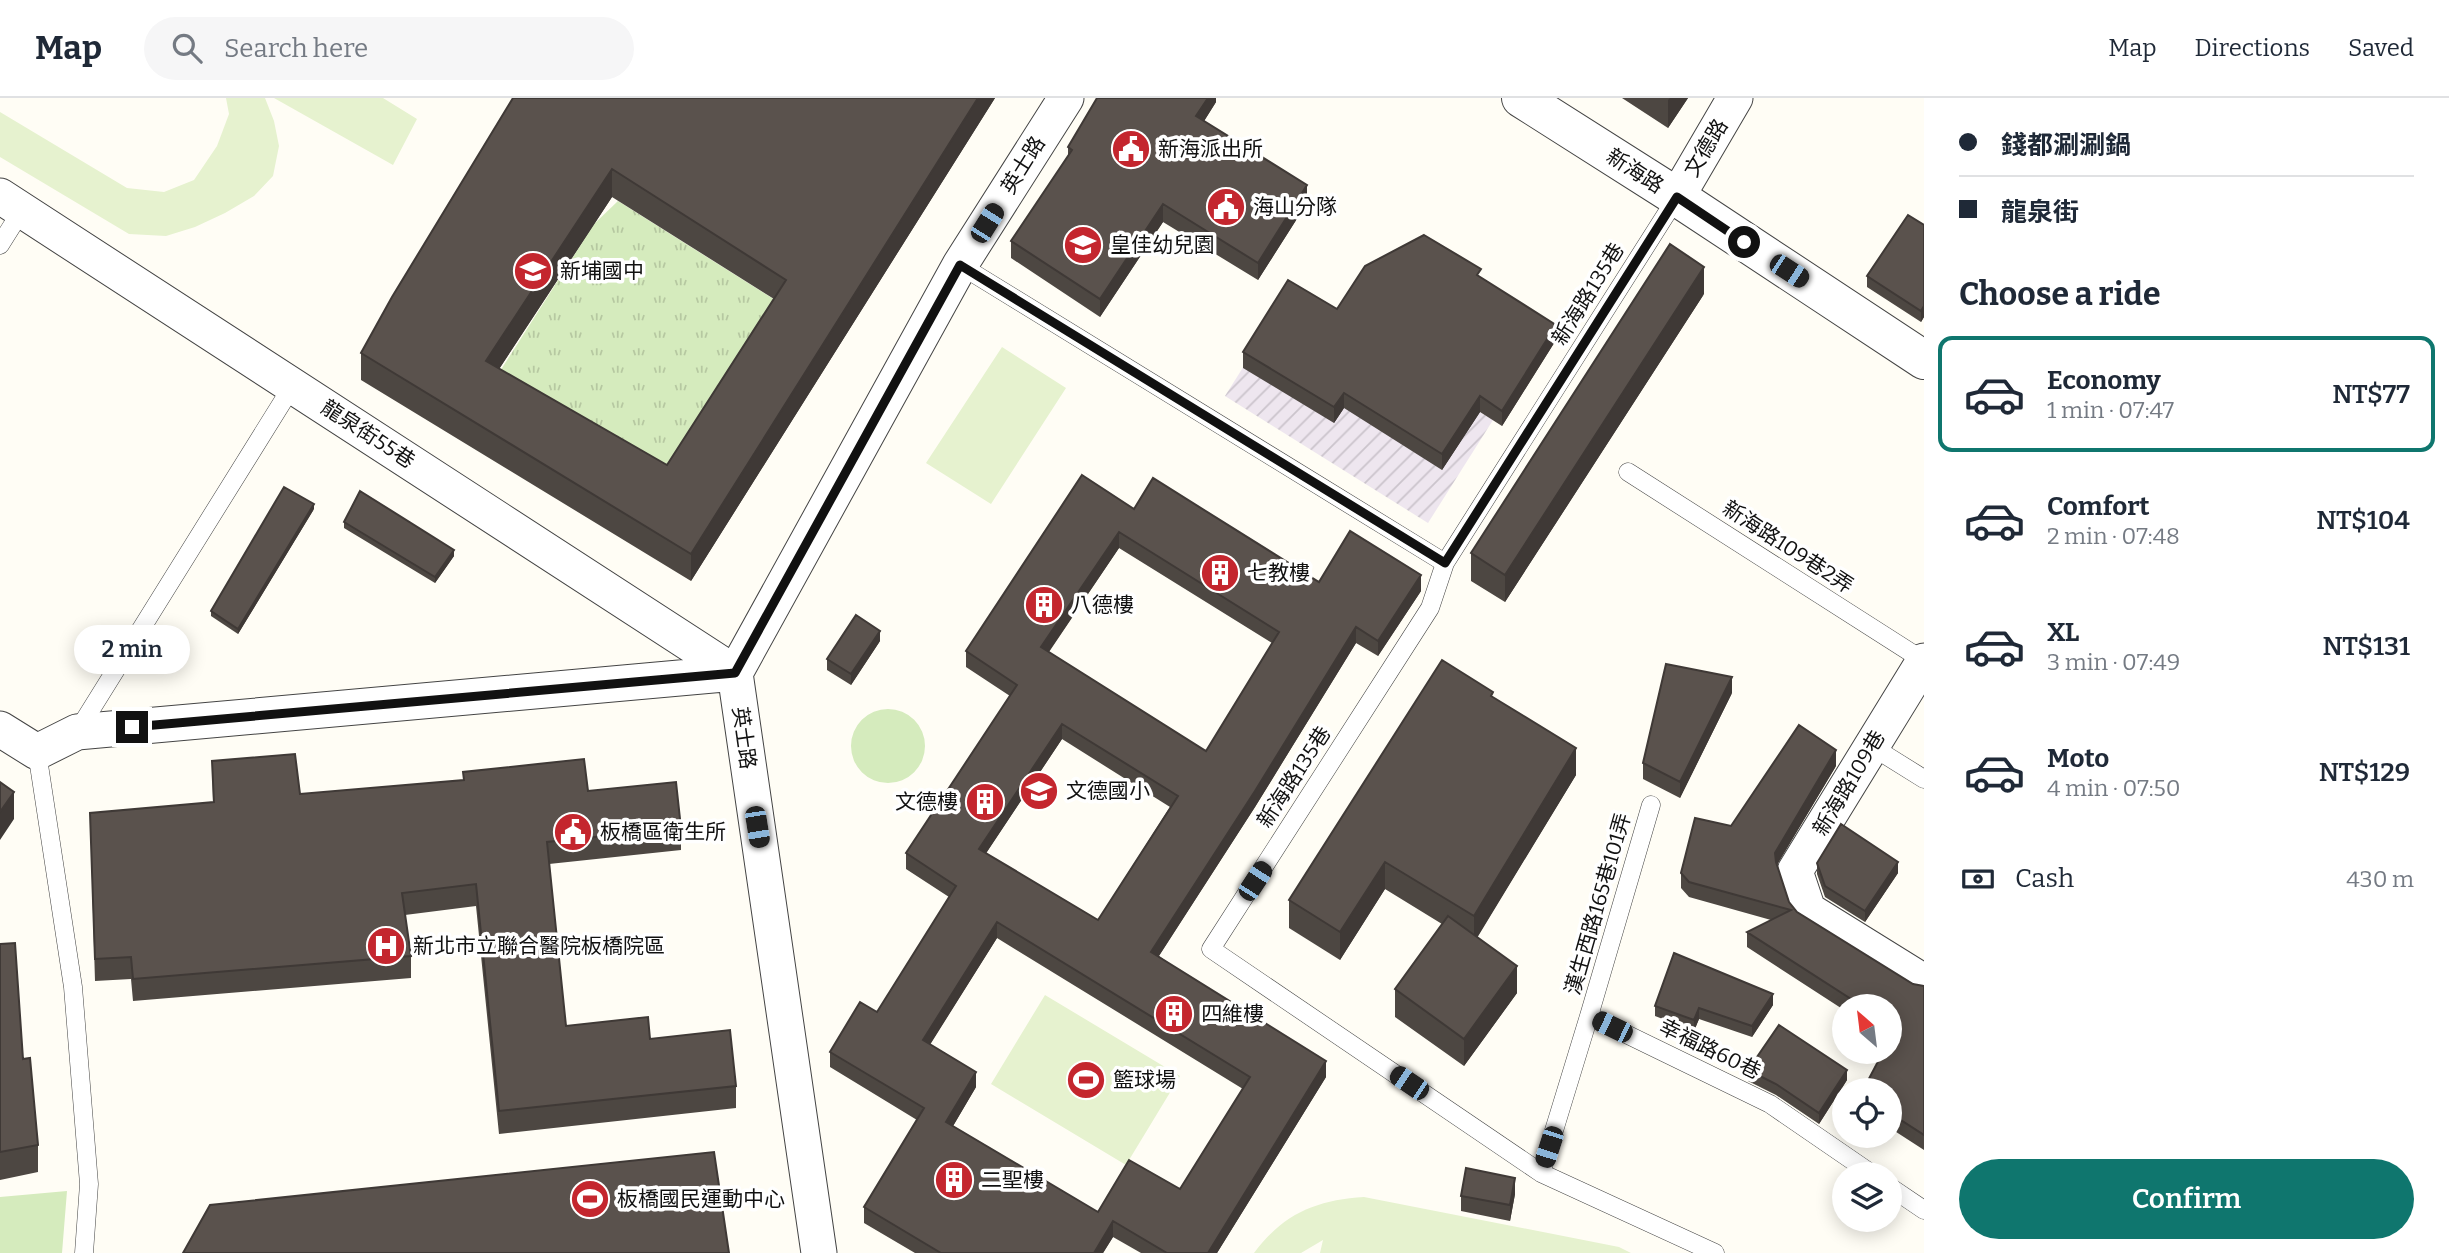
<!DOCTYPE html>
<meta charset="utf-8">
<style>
:root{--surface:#fff;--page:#f6f6f7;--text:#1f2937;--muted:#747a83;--line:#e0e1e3;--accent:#0f766e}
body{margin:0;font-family:Bitter,"Noto Sans TC",serif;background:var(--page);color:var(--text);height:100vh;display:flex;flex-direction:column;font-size:26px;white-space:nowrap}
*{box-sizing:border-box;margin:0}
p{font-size:23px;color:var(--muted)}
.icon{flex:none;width:38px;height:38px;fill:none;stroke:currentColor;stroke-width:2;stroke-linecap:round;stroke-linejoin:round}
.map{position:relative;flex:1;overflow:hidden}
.drawer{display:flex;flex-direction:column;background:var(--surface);width:525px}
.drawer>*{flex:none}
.hud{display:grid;align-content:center;height:154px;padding:0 35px;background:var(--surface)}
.needle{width:46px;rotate:332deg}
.tools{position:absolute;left:1832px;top:896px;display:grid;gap:14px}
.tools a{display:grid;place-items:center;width:70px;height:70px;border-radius:50%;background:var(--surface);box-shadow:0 4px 18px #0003;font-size:35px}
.end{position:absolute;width:32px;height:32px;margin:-16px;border:9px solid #111;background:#fff;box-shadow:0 0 0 4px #fff}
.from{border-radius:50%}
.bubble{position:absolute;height:49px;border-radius:24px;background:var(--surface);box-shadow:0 4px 18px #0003;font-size:23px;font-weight:600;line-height:49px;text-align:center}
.car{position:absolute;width:21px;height:42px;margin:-21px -10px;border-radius:9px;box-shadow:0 0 5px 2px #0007;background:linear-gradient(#222 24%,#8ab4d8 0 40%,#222 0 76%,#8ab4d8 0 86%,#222 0)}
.hud b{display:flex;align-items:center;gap:24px;height:66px;font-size:26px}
.hud b+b{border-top:2px solid var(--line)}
.hud i{width:18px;height:18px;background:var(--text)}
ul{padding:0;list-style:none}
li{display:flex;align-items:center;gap:21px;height:116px;margin:0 14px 10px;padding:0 21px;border:4px solid transparent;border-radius:14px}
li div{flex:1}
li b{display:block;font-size:26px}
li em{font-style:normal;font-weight:600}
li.on{border-color:var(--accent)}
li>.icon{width:63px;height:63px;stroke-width:1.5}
h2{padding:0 35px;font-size:32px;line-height:84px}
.pay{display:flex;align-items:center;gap:18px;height:77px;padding:0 35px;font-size:26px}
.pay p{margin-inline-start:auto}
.action{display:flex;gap:14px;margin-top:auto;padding:14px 35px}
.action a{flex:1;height:80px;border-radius:42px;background:var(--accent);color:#fff;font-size:28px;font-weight:600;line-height:80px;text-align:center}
header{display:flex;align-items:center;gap:42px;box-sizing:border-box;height:98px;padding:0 35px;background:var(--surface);border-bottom:2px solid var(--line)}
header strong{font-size:33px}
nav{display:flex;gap:38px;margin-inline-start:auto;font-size:24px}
.search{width:490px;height:63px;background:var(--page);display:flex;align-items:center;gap:18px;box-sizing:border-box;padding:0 24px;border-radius:38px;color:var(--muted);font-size:26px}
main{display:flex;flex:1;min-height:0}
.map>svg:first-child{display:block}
</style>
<header>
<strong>Map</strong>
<div class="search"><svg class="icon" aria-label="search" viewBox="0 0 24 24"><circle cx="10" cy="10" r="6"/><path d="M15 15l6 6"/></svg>Search here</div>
<nav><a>Map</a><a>Directions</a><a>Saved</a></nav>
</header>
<main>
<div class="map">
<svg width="1924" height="1155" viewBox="0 0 1924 1155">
<defs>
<pattern id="industrial-furrows" width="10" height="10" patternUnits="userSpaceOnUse" patternTransform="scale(1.75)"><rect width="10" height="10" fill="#eee6ef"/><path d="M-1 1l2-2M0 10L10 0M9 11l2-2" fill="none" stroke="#cbc4cc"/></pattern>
<pattern id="grass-tufts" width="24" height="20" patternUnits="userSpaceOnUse" patternTransform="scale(1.75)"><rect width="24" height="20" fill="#d5ebbd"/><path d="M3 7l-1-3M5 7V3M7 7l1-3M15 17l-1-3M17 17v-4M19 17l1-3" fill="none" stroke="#b6c8a1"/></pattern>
</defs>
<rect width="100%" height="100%" fill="#fffdf5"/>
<path fill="url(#industrial-furrows)" d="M1288 198 1493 322 1428 425 1225 298Z"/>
<path fill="url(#grass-tufts)" d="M618 103 786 209 667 394 488 292 594 126Z"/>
<path fill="#d5ebbd" d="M851 648a37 37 0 1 1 74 0a37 37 0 1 1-74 0Z
M67 1093 62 1155H0V1099Z"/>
<path fill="#e6f2cf" d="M226 0H265L274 23 279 48 273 78 254 98 225 115 195 129 166 138 129 136 0 59V14L127 90 164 94 194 82 217 48 229 16Z
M274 0H383L417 21 393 67Z
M1002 249 1066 290 991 406 926 365Z
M1045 897 1180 978 1126 1067 991 986Z
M1364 1099 1619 1149 1631 1155H1320L1323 1142 1301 1155H1254C1283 1116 1316 1102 1364 1099Z"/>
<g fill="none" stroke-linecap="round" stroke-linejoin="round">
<g stroke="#444" stroke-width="19">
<path id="service" d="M1677 99 1445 465 1430 510 1211 851 1541 1075 1715 1155
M0 147 22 112
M960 167 1445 465
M1628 374 1924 563
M77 634 293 287
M1871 648 1924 681
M37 654 73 889 89 1086 84 1155
M1589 918 1651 707
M1541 1075 1589 918 1770 1006 1872 1076
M1890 1089 1924 1112"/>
</g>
<g stroke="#444" stroke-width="37">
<path id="minor" d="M0 98 735 575
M1677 99 1735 0
M1924 563 1795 773 1808 812 1924 884
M0 631 37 654 77 634 735 575
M819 1155 735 575 960 167 1066 0"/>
</g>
<g stroke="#444" stroke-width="40">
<path id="tertiary" d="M1521 0 1677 99 1924 262"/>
</g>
<use href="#service" stroke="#fff" stroke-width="18"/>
<use href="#minor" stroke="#fff" stroke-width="35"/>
<use href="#tertiary" stroke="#fff" stroke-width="38"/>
</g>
<path fill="#4d4742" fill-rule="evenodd" d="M513 0H995L691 483 361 282V255ZM612 99 774 201 667 367 499 271Z
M1216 0V4L1204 23 1307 105 1258 182 1163 124 1100 219 1011 160V143L1068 58V49Z
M1622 0H1688L1668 30Z
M1924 127V219L1921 224 1867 189V178Z
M1481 179 1556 242 1502 328 1480 314 1442 372 1344 310 1334 325 1243 270V254L1337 211Z
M1704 196 1505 504 1471 483V455Z
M314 411 238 536 211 518V513Z
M1134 411 1319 484 1421 493 1378 558 1356 545 1255 709 1159 858 1326 979 1217 1155H1141L1113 1139 1103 1155H915L864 1125V1109L917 1022 830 969V954L877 914 949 799 906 771V755L1010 598 966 569V553ZM1119 450 1272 545 1206 653 1049 554ZM1062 641 1170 709 1098 822 986 755ZM997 840 1243 991 1180 1091 1098 1114 953 1028 976 989 930 946Z
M344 424 454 458 435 485 344 430Z
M880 543 851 587 827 572V561Z
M1732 595 1680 700 1643 681V665Z
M1493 599 1576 677 1477 839 1517 895 1464 968 1395 919V891L1442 826 1385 791 1340 862 1289 830V802Z
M212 663 300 696 463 682V674L588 693 681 730V752L549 766 566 928 650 941 736 988V1010L499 1036 476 808 405 817 411 858V880L133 903 131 881 95 883 90 715 213 704Z
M1836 668 1777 767 1789 804 1797 814 1913 886 1924 888V1052L1890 1030V908H1844V912L1747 849V834L1771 822 1689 799 1681 790V775L1731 728Z
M1817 765 1898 775 1865 824 1825 799 1817 776Z
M0 846 23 961 38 1047V1074L0 1082Z
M1773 907 1752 939 1699 921 1694 933 1655 918V908Z
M1748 972 1847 982 1819 1026 1776 997 1748 983Z
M1515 1096 1510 1123 1461 1113V1098Z"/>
<path fill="#3f3936" d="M978 0H995L691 483V456Z
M1208 0H1216V4L1196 36V18Z
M1670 0H1688L1668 30V2Z
M612 71V99L486 291V263Z
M1307 87V105L1258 182V165Z
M1163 106V124L1100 219V201Z
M1704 169V196L1505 504V477Z
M1924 208V219L1921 224V213Z
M1556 227V242L1502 328V313Z
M1344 295V310L1334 325V309Z
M1480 298V314L1442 372V356Z
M314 406V411L238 536V531Z
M1119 434V450L1041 565V549Z
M454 452V458L435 485V479Z
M1421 477V493L1378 558V543Z
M1356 529V545L1255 709 1151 870V854Z
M880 533V543L851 587V576Z
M1732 579V595L1680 700V684Z
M1062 626V641L979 766V751Z
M1576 650V677L1474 845V818Z
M1836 652V668L1775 770V755Z
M14 694V721L0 742V714Z
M1385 764V791L1340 862V834Z
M1898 764V775L1865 824V813Z
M997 824V840L923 958V942Z
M1517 868V895L1464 968V941Z
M1773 896V907L1752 939V928Z
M1699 910V921L1694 933V922Z
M1326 963V979L1217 1155H1208Z
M1847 972V982L1819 1026V1015Z
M976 974V989L946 1040V1024Z
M1515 1080V1096L1510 1123V1107Z
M1113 1123V1139L1103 1155H1094Z"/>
<path fill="#5a524d" stroke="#3f3936" stroke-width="2" fill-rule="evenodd" d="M513 0H978L691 456 361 255 392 199ZM612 71 786 182 667 367 486 263Z
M1097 0H1208L1196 18 1307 87 1258 165 1163 106 1100 201 1011 143 1072 52 1068 49Z
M1908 117 1924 127V208L1921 213 1867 178Z
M1424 137 1481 171 1477 177 1556 227 1502 313 1480 298 1442 356 1344 295 1334 309 1243 254 1288 182 1337 211 1365 168Z
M1670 146 1704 169 1505 477 1471 455Z
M1082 377 1134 411 1153 380 1319 484 1350 433 1421 477 1378 543 1356 529 1255 693 1151 854 1326 963 1208 1155H1167L1113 1123 1094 1155H941L864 1109 924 1010 830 954 860 904 877 914 956 788 906 755 1017 587 966 553ZM1119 434 1279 534 1206 653 1041 549ZM1062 626 1178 698 1098 822 979 751ZM997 824 1250 979 1180 1091 1129 1062 1098 1114 946 1024 976 974 923 942Z
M284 389 314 406 238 531 211 513Z
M360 393 454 452 435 479 344 424Z
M856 517 880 533 851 576 827 561Z
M1442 562 1493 594 1491 598 1576 650 1474 818 1385 764 1340 834 1289 802Z
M1666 566 1732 579 1680 684 1643 665Z
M1799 627 1836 652 1775 755 1776 764 1789 804 1797 814 1913 886 1924 888V1037L1890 1015V992H1863L1883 954H1890V941L1896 930 1890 926V908H1862L1747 834 1791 812 1689 784 1681 775 1695 720 1731 728Z
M295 656 300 696 464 682 463 674 584 661 588 693 676 684 681 730 547 744 566 928 648 919 650 941 730 932 736 988 499 1013 476 786 402 795 411 858 133 881 131 859 95 861 90 715 214 704 212 663Z
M0 684 14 694 0 714Z
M1841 726 1898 764 1865 813 1825 788 1817 765Z
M1448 818 1517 868 1464 941 1395 891Z
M15 845 23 961 30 960 38 1047 0 1054V846Z
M1674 855 1773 896 1752 928 1699 910 1694 922 1655 908Z
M1779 927 1847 972 1819 1015 1776 986 1748 972Z
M714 1054 729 1155H183L210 1107Z
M1466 1070 1515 1080 1510 1107 1461 1098Z"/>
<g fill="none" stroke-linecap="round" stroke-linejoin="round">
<path stroke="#111" stroke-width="9" d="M132 629 735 575 960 167 1445 465 1677 99 1744 144"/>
</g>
<defs>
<g id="civic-disc" transform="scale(2.0125)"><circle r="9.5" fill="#c4262e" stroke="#fff"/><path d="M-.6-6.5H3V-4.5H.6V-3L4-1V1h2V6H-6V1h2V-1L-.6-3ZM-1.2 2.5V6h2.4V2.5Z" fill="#fff"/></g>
<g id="school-disc" transform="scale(2.0125)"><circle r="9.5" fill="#c4262e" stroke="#fff"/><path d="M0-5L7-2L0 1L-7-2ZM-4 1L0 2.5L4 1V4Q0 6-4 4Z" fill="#fff"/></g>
<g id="building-disc" transform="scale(2.0125)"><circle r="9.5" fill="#c4262e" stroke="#fff"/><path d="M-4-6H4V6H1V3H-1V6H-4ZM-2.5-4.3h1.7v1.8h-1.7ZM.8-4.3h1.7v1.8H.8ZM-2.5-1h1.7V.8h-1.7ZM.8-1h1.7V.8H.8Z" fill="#fff"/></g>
<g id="hospital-disc" transform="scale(2.0125)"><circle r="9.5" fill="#c4262e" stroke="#fff"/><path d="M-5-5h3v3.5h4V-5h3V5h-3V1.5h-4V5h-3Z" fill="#fff"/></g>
<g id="stadium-disc" transform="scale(2.0125)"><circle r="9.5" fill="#c4262e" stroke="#fff"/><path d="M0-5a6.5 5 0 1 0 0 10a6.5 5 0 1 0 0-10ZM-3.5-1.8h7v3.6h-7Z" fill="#fff"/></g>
</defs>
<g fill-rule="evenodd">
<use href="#civic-disc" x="1131" y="51"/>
<use href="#civic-disc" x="1226" y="109"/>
<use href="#school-disc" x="1083" y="147"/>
<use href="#school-disc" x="533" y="173"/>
<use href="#building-disc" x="1220" y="475"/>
<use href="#building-disc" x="1044" y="507"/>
<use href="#school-disc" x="1039" y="693"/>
<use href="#building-disc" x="985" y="704"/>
<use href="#civic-disc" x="573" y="734"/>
<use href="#hospital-disc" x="386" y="848"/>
<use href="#building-disc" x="1174" y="916"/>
<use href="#stadium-disc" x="1086" y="982"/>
<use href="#building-disc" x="954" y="1082"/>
<use href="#stadium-disc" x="590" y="1101"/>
</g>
<g text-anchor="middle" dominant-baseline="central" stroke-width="7" stroke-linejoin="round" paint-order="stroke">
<g font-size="21" fill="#111" stroke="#fff">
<text transform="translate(1706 50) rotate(-59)">文德路</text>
<text transform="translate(1023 67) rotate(-58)">英士路</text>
<text transform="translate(1635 73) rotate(33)">新海路</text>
<text transform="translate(1588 196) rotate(-58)">新海路135巷</text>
<text transform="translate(368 336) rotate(33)">龍泉街55巷</text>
<text transform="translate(1788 449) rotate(33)">新海路109巷2弄</text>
<text transform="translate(744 640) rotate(82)">英士路</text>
<text transform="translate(1294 679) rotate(-57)">新海路135巷</text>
<text transform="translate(1849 685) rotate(-59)">新海路109巷</text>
<text transform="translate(1598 806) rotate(-74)">漢生西路165巷101弄</text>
<text transform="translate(1710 951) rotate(26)">幸福路60巷</text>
</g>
<g font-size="21" fill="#111" stroke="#fff" text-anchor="start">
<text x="1158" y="51">新海派出所</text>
<text x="1253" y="109">海山分隊</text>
<text x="1110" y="147">皇佳幼兒園</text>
<text x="560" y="173">新埔國中</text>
<text x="1247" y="475">七教樓</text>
<text x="1071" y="507">八德樓</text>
<text x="1066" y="693">文德國小</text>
<text x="958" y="704" text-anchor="end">文德樓</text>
<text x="600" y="734">板橋區衛生所</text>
<text x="413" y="848">新北市立聯合醫院板橋院區</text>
<text x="1201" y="916">四維樓</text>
<text x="1113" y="982">籃球場</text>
<text x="981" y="1082">二聖樓</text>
<text x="617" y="1101">板橋國民運動中心</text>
</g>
</g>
</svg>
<div class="tools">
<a><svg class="needle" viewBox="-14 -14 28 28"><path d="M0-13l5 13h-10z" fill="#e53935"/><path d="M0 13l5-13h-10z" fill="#747a83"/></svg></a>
<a><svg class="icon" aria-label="locate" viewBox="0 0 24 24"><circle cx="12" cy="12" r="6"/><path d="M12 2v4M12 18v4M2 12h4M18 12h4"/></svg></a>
<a><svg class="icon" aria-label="layers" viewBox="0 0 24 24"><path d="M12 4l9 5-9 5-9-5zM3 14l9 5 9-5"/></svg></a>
</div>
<i class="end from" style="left:1744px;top:144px"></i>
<i class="end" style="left:132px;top:629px"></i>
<div class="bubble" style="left:74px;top:527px;width:116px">2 min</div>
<i class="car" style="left:987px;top:125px;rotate:32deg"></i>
<i class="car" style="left:1789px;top:173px;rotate:123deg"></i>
<i class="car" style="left:757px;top:729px;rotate:171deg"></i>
<i class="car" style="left:1255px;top:783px;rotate:33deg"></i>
<i class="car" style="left:1612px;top:929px;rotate:296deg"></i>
<i class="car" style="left:1409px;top:985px;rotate:304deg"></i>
<i class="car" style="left:1549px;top:1049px;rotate:198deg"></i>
</div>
<section class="drawer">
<div class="hud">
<b><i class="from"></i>錢都涮涮鍋</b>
<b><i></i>龍泉街</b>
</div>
<h2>Choose a ride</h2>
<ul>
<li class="on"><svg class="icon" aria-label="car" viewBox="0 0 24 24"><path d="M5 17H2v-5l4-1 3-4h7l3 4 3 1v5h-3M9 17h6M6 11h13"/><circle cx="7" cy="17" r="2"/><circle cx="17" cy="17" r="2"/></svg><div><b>Economy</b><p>1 min · 07:47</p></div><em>NT$77</em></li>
<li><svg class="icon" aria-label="car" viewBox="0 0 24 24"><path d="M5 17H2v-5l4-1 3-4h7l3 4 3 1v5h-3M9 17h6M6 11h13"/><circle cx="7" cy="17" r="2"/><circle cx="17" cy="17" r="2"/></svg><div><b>Comfort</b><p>2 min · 07:48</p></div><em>NT$104</em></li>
<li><svg class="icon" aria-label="car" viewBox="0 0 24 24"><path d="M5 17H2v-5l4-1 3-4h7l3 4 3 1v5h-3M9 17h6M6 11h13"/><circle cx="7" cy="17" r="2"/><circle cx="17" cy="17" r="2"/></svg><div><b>XL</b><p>3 min · 07:49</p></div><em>NT$131</em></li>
<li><svg class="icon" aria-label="car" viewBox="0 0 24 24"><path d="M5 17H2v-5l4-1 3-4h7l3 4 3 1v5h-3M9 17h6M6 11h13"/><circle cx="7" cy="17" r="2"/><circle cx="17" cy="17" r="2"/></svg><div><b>Moto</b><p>4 min · 07:50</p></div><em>NT$129</em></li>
</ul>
<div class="pay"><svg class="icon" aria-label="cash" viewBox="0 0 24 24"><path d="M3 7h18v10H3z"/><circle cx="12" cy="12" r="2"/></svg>Cash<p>430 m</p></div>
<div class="action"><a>Confirm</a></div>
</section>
</main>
